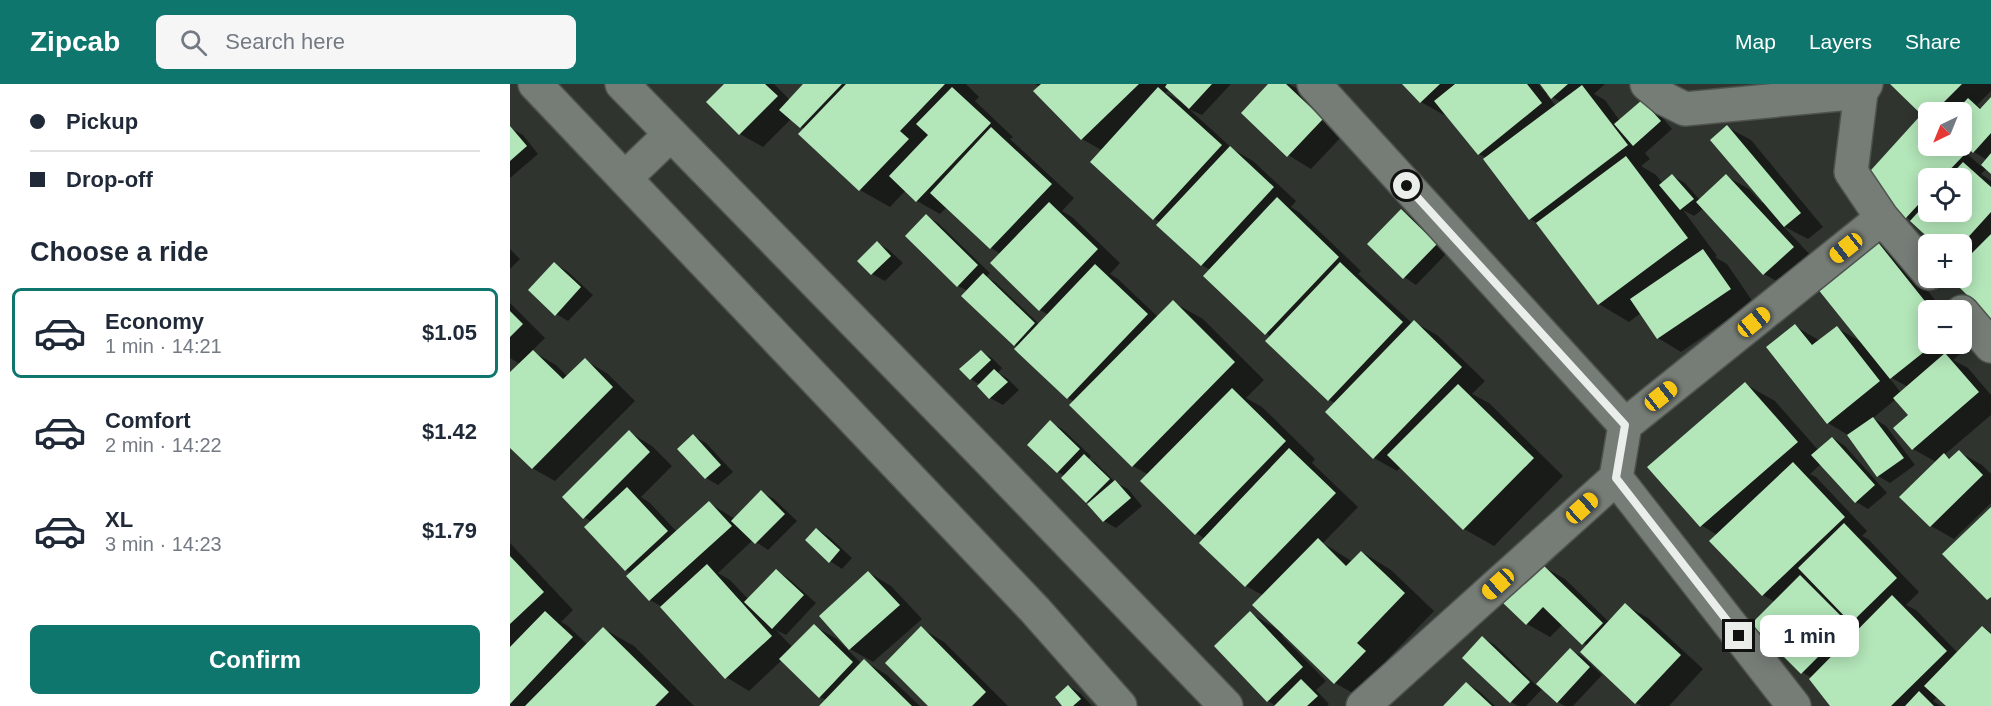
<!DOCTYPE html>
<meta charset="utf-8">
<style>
:root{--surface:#fff;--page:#f6f6f7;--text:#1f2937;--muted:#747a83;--line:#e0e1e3;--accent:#0f766e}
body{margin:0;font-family:Arial,sans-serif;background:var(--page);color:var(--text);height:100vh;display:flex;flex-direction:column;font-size:22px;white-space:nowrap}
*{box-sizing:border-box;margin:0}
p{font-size:20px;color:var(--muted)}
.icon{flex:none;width:33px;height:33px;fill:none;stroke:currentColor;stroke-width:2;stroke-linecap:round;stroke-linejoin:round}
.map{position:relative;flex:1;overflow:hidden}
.drawer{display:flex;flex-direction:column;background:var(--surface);width:510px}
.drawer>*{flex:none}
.hud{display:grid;align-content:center;height:132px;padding:0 30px;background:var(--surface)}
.needle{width:39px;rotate:223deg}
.fabs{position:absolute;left:1408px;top:18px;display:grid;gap:12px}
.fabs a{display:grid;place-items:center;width:54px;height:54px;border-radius:9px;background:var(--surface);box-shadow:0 3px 15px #0003;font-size:30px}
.end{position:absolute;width:27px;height:27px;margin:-14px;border:8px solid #eaeeea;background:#111;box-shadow:0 0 0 3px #111}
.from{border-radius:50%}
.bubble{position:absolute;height:42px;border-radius:9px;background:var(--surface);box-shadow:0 3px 15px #0003;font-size:20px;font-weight:800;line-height:42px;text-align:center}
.car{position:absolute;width:18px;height:36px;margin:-18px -9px;border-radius:8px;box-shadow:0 0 4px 2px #0007;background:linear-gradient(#f5c518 24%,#345 0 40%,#f5c518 0 76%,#345 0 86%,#f5c518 0)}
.hud b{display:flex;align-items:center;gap:21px;height:57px;font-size:22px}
.hud b+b{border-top:2px solid var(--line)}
.hud i{width:15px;height:15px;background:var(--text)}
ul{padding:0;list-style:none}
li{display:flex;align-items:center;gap:18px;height:90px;margin:0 12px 9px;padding:0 18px;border:3px solid transparent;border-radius:9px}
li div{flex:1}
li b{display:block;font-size:22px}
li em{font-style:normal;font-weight:800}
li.selected{border-color:var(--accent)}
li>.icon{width:54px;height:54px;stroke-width:1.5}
h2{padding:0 30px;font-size:27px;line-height:72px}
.cta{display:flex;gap:12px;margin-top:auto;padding:12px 30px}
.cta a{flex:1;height:69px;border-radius:9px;background:var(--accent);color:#fff;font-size:24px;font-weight:800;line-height:69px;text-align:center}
header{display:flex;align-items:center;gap:36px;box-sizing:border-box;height:84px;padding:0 30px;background:var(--accent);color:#fff}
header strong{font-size:28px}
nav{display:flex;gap:33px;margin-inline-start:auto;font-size:21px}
.search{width:420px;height:54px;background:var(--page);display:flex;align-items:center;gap:15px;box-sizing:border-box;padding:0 21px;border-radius:9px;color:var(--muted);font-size:22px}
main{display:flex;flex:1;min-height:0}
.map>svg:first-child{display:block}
</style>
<header>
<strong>Zipcab</strong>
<div class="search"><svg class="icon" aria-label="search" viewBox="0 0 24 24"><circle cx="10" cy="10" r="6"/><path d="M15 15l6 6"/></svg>Search here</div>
<nav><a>Map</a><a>Layers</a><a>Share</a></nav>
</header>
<main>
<section class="drawer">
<div class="hud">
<b><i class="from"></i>Pickup</b>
<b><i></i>Drop-off</b>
</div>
<h2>Choose a ride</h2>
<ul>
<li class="selected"><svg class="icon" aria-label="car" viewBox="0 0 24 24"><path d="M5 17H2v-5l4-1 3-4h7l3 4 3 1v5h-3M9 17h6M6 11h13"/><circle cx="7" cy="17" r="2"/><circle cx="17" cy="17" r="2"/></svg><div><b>Economy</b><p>1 min · 14:21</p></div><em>$1.05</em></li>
<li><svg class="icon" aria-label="car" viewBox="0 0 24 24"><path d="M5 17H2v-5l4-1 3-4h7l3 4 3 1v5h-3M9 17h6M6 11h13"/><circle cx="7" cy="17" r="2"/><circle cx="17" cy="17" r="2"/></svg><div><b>Comfort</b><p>2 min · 14:22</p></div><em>$1.42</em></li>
<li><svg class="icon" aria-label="car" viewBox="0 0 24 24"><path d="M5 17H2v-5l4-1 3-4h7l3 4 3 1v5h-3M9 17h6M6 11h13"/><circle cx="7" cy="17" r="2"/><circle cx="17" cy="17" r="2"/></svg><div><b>XL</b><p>3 min · 14:23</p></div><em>$1.79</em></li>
</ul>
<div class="cta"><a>Confirm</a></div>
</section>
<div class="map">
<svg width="1481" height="622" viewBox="0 0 1481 622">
<rect width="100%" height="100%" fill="#2f342f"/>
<path fill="#0007" fill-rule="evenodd" d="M216 0H264L280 16 295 0H456L469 13 465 17 503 53 500 55 564 114 552 127 562 133 610 179 600 190 608 195 648 233 663 218 693 235 754 296 736 314 752 323 805 375 802 379 848 423 813 459 843 478 852 468 881 486 924 527 876 577 885 585 855 616 825 599 774 550 772 552 816 597 806 606 819 620 817 622H766L758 617 740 529 767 545 754 512 736 502 695 455 686 449 639 391 623 382 565 318 558 314 505 261 458 207 448 202 416 132 428 139 480 189 476 193 485 198 529 240 539 231 530 226 491 170 481 164 437 123 430 130 407 117 396 106 380 123 350 106 294 45 281 35 253 63 230 50 198 18Z
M525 0H721L692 31 679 25 724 66 743 77 786 117 781 123 790 129 851 187 848 190 902 239 904 238 927 251 975 297 962 310 979 319 1053 392 984 462 954 445 891 383 887 387 864 374 817 328 825 319 819 316 757 257 761 253 695 192 700 186 692 181 650 138 644 135 582 78 593 67 572 55 526 7 530 3ZM660 5 672 18 656 9Z
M760 0H779L790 6 835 49 801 85 778 71Z
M894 0H1028L1035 8 1037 6 1032 0H1095L1084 10 1095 16 1110 37 1132 18 1145 25 1162 45 1135 69 1140 75 1131 82 1146 91 1153 100 1162 92 1175 99 1190 116 1216 92 1239 105 1252 119 1254 117 1217 43 1241 56 1313 143 1298 155 1273 142 1306 177 1277 203 1254 190 1194 124 1184 132 1173 126 1207 172 1205 173 1217 180 1243 218 1171 268 1148 254 1131 229 1119 238 1089 220 1028 139 1020 135 977 74 969 70 936 29 934 31 911 18ZM1036 10H1037L1051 18 1046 22Z
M1383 0H1481V7L1467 21 1472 25 1481 16V88L1477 84 1471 90 1481 97V232L1443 194H1452V160H1428L1354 96 1410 34 1419 39V62H1448L1471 82 1477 76 1464 68 1452 57V28H1419V35ZM1419 94H1452V128H1419Z
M0 44 13 51 28 70 0 94Z
M891 127 903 134 938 168 906 201 894 193Z
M1367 158 1390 172 1433 226H1419V260H1452V250L1461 261 1443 276 1458 284 1481 311V331L1434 371 1442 375 1449 368 1472 381 1481 390V419L1444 455 1421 442 1426 378 1403 365 1400 331 1386 315 1363 334 1376 342 1405 381 1380 399 1368 392 1338 351 1318 339 1285 242 1310 257 1327 244 1353 259ZM1378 292 1398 303 1391 309Z
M367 159 379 166 393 179 375 197 362 190 349 177Z
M0 165 10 175 0 185Z
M45 180 57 187 83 211 58 237 46 230Z
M0 219 35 254 22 267 46 281 58 293 75 276 98 290 125 317 45 397 22 384 0 361V290L10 280 0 274Z
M471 267 483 275 492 284 488 289 497 294 509 306 493 321 480 314 470 301 461 295 452 285Z
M1235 300 1265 317 1309 367 1323 354 1335 362 1377 409 1358 425 1346 418 1311 380 1300 390 1306 393 1357 447 1352 452 1358 455 1409 508 1396 521 1406 526 1448 569 1473 543 1481 548V622H1438L1428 612 1423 617 1431 622H1322L1302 594 1292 588 1265 518 1253 511 1207 451 1191 441Z
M540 338 552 345 581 372 579 375 586 379 606 399 618 405 632 422 606 444 594 437 555 392 548 388Z
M119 348 142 362 162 382 131 413 140 419 167 448 199 419 225 435 251 408 264 415 287 437 258 466 243 456 208 489 220 496 239 516 266 486 278 494 306 519 276 551 266 546 283 564 304 542 327 555 352 580 354 577 377 591 410 622H311L316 616 310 613 272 576 239 607 216 593 152 523 140 516 119 492 121 489 116 486 76 443 82 438 74 433Z
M183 352 196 359 223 388 208 401 196 394Z
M307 445 319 453 342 474 332 485 320 477Z
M0 459 63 526 51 538 58 542 78 561 94 545 124 562 184 622H0Z
M1032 482 1055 495 1099 538 1115 521 1138 534 1193 585 1159 622H1132L1126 619 1072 568 1077 562 1053 540 1040 553 1017 540Z
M358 488 381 502 412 535 363 578 340 565Z
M411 544 434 558 498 622H420Z
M973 554 985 561 1027 602 1061 566 1073 573 1092 591 1063 622H1055L1048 618 1033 604 1016 622H1008L1001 618Z
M956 599 969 607 985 622H935Z
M559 602 571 610 582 622H555Z"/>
<path fill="#b3e6b9" d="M214 0H255L268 12 229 51 196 18Z
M293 0H332L290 44 269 26Z
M336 0H435L390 47 399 55 349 107 288 50Z
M531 0H629L571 56 523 7Z
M657 0H702L679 25 655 3Z
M758 0H776L813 35 777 73 731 29Z
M892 0H930L910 19Z
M945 0H1017L1032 19 968 71 924 17Z
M1030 0H1058L1041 15Z
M1380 0H1452L1424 28H1419L1417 36Z
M1072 1 1118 61 1019 136 973 75Z
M442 3 481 39 406 118 379 92 418 51 406 40Z
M648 3 712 61 643 136 580 78Z
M1481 13V49L1463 69 1452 59V28H1445L1458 14 1470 25Z
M1132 16 1151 37 1123 62 1104 40Z
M1410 32 1419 41V62H1442L1453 72 1432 94H1419V109L1395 135 1352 96Z
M1217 41 1291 129 1274 143 1200 56Z
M0 42 17 62 0 77Z
M481 43 542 100 480 165 420 109Z
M720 62 764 103 691 182 646 141Z
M1481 69V90L1471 81Z
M1116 72 1178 154 1088 221 1026 139Z
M1453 78 1481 103V128L1452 160H1425L1400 137 1419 116V128H1452V94H1438Z
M1162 90 1184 115 1170 126 1149 101Z
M1216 90 1284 163 1253 191 1186 118Z
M767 113 829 173 755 251 693 192Z
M539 118 588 165 529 227 480 179Z
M891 125 927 160 893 195 857 160Z
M416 130 468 181 447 203 395 152Z
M1481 150V235L1440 194H1452V179Z
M367 157 381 172 361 191 347 177Z
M1367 157 1422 226H1419V260H1424L1380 295 1307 204Z
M1193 165 1221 205 1147 255 1120 215Z
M44 178 71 203 45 232 18 206Z
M830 178 893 238 818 317 755 257Z
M585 180 638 230 557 315 504 265Z
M473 189 525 239 504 262 451 212Z
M663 216 725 278 622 383 559 321Z
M0 227 13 240 0 253Z
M904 236 952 283 863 375 815 328Z
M1285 240 1302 261 1327 242 1370 297 1317 340 1256 263Z
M23 266 53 295 75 274 103 303 22 385 0 364V288Z
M471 266 481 276 460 296 449 285Z
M1435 269 1469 308 1402 366 1383 344 1398 331 1383 314Z
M484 285 498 298 479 315 467 302Z
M1235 298 1288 358 1190 443 1137 383Z
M948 300 1024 374 953 446 877 371Z
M722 304 776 357 685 451 630 397Z
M1363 333 1394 374 1367 393 1337 351Z
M540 336 570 365 547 389 517 361Z
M119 346 140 368 73 435 52 413Z
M183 350 211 381 195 395 167 365Z
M1322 353 1365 401 1345 419 1301 371Z
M779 364 826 409 735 503 689 459Z
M1449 366 1473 391 1420 443 1389 413 1434 369 1439 375Z
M574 370 600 395 576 419 551 394Z
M1283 378 1335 433 1252 512 1199 457Z
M605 396 621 414 593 438 577 420Z
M117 403 158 447 115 487 74 443Z
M251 406 275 430 245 460 221 437Z
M199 417 222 442 139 517 116 492Z
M1481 423V513L1477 516 1432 470Z
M1334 439 1387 494 1341 539 1288 484Z
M306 444 330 466 319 479 295 456Z
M808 454 836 482 851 467 895 509 847 559 856 567 824 600 742 521Z
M0 472 34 508 0 540Z
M197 480 262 552 215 595 150 523Z
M1032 480 1093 539 1072 561 1033 523 1016 541 993 519Z
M266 485 294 511 262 545 234 518Z
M358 487 390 521 339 566 309 532Z
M1290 491 1340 541 1291 590 1241 540Z
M1382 511 1437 567 1381 622H1320L1299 595Z
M1115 519 1171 571 1125 620 1070 568Z
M35 527 63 553 0 620V563Z
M740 527 793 583 757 618 704 562Z
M304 540 343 578 309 614 269 575Z
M411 542 476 608 462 622H418L375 579Z
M1472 542 1481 550V622H1436L1414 602Z
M93 543 159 608 145 622H15Z
M972 552 1020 598 1000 619 952 574Z
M1060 564 1080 583 1047 619 1026 600Z
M354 575 402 622H309Z
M791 595 808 612 797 622H764Z
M956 598 982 622H933Z
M558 601 571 615 563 622H552L545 613Z
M1409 607 1424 622H1395Z"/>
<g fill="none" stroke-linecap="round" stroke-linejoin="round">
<g stroke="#4e534e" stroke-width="36">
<path id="street" d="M25 0 525 526 610 622
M112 0 478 375 716 622
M804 0 1115 341 1106 394 1284 622
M1137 0 1155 15 1175 25 1351 8
M1356 0 1351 8 1341 88 1372 134 1419 189
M115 94 161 50
M1452 228 1481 262
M1115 341 1372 134
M853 622 1106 394"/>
</g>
<use href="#street" stroke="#767c76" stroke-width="33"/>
</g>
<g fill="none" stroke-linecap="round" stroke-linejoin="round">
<path stroke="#eaeeea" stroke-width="8" d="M897 102 1115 341 1106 394 1229 552"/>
</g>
</svg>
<div class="fabs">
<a><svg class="needle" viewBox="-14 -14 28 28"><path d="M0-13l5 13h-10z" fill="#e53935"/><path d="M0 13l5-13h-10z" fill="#747a83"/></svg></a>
<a><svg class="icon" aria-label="locate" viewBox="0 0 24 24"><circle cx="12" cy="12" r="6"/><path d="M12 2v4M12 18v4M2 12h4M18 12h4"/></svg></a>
<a>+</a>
<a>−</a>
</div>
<i class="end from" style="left:897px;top:102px"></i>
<i class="end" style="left:1229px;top:552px"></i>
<div class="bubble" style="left:1250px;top:531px;width:99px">1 min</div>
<i class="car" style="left:1336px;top:164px;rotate:231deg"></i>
<i class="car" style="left:1244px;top:238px;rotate:51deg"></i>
<i class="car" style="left:1151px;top:312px;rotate:51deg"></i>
<i class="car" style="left:1072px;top:424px;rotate:48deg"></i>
<i class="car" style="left:988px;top:500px;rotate:228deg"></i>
</div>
</main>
